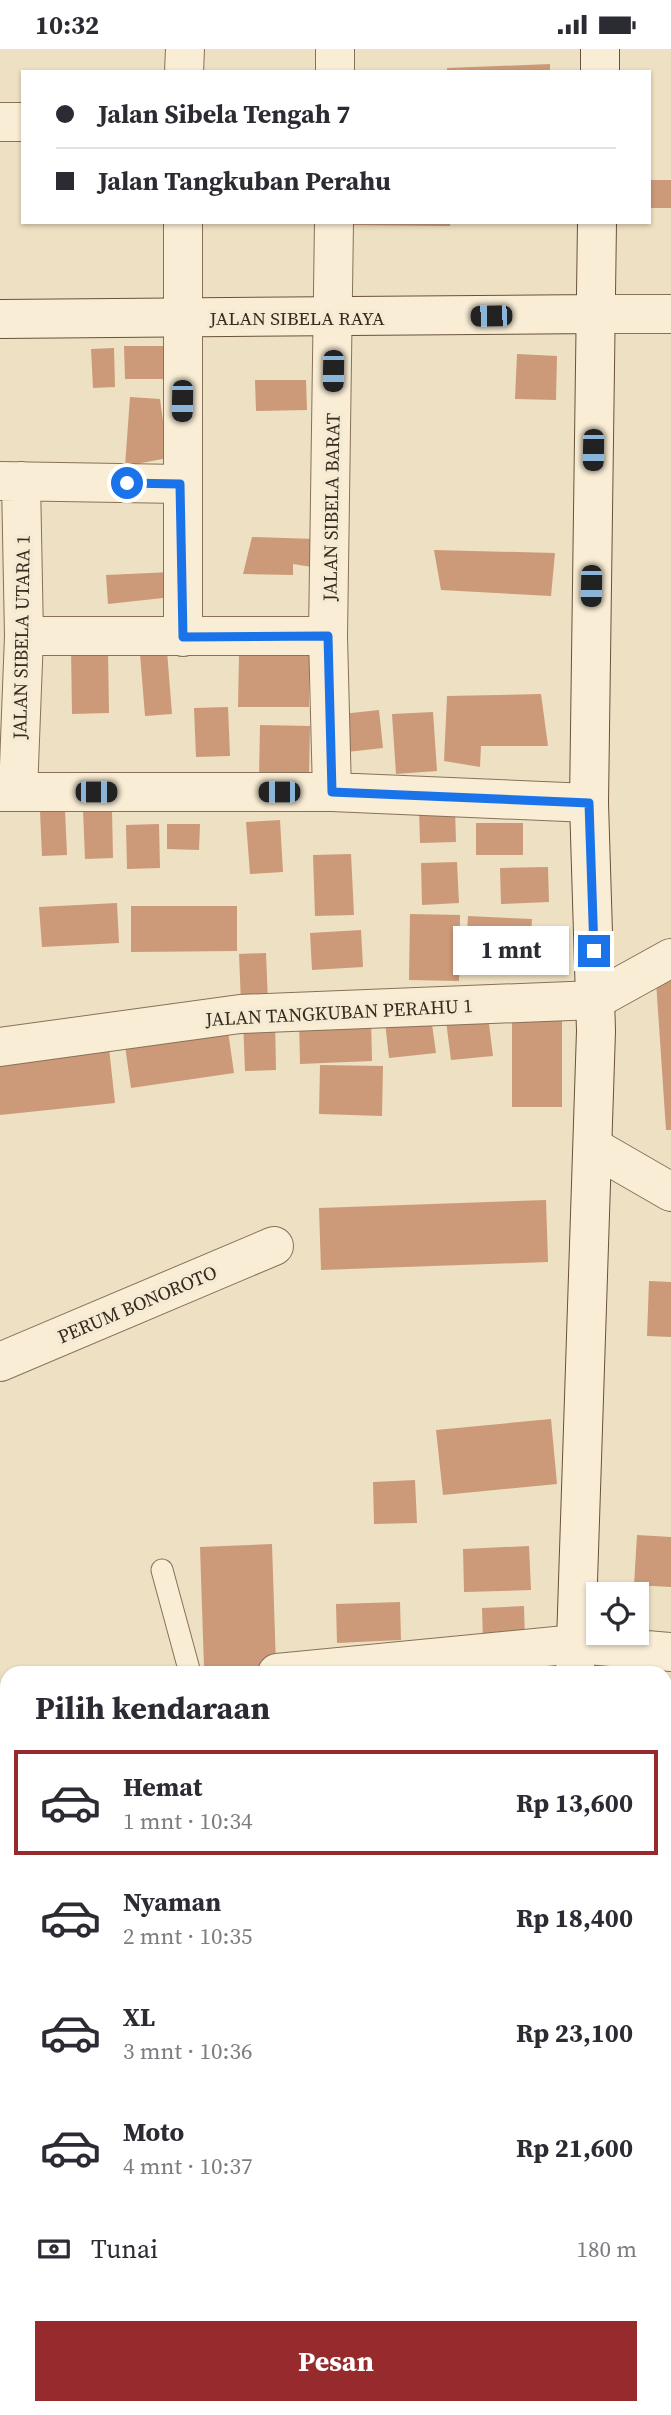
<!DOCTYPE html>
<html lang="id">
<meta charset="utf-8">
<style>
:root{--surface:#fff;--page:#f2f2f3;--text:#2b2b33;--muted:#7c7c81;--line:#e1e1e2;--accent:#962a2c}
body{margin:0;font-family:"Source Serif 4",serif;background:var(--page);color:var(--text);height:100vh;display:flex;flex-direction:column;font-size:26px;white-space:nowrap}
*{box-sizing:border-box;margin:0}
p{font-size:23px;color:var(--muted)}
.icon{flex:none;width:38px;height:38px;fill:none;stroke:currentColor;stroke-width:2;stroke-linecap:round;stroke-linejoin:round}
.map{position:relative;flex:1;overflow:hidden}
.details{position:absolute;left:0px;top:1617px;width:672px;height:749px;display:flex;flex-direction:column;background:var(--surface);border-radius:21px 21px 0 0;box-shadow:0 2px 5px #0004}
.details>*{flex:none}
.top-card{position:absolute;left:21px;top:21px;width:630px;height:154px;border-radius:0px;box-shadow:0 2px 5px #0004;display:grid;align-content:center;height:154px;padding:0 35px;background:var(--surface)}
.tools{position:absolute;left:586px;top:1533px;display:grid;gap:14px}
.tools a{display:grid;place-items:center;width:63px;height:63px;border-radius:0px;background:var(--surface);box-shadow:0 2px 5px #0004;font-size:35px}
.end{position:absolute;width:32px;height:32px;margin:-16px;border:9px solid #1a73e8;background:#fff;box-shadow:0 0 0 4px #fff}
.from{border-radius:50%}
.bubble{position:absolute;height:49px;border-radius:0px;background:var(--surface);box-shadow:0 2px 5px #0004;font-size:23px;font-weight:700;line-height:49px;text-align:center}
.car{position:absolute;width:21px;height:42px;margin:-21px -10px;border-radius:9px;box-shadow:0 0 5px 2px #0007;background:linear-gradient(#222 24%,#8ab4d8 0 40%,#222 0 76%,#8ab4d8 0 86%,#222 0)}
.top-card b{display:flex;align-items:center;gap:24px;height:66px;font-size:26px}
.top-card b+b{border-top:2px solid var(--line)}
.top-card i{width:18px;height:18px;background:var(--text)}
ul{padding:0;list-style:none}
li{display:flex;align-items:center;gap:21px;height:105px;margin:0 14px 10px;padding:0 21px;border:4px solid transparent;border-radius:0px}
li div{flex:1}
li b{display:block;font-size:26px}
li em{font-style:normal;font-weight:700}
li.on{border-color:var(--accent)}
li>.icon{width:63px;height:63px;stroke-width:1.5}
h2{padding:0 35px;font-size:32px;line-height:84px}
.pay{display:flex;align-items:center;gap:18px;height:77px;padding:0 35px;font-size:26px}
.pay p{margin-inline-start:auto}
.button{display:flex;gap:14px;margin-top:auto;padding:14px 35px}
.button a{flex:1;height:80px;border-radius:0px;background:var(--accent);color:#fff;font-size:28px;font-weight:700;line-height:80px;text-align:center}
.status{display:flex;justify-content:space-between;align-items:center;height:49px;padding:0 35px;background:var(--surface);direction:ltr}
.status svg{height:19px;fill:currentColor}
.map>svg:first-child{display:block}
</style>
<div class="status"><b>10:32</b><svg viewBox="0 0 49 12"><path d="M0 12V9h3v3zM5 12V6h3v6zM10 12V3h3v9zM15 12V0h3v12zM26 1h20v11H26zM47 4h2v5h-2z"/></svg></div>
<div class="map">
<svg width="671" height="2366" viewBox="0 0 671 2366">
<rect width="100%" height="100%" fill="#eee0c2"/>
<path fill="#cc9a78" d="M550 15V23H447V19Z
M649 131H671V159H649Z
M354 173H450V177L354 176Z
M124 297H163L164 330H125Z
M114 299 115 338 93 339 91 300Z
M517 305 557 307 556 351 515 350Z
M255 331H306L307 361 256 362Z
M130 348 160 350 168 409 125 417Z
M252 488 315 490 312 518 293 515V526L243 525Z
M434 501 555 504 551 547 441 541Z
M172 523V548L108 555 106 526Z
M108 599 109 664 72 665 71 600Z
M167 602 172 665 145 667 140 605Z
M239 606H309V658H238Z
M541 645 548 697H481L480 718 444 712 447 647Z
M228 658 230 707 196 708 194 659Z
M379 661 383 699 347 703 342 665Z
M433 663 437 722 396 725 392 665Z
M260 676 310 677 309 730 259 729Z
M455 759 456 793 420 794 419 760Z
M112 760 113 809 85 810 83 761Z
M65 761 67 806 42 807 40 762Z
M280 771 283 823 250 825 246 773Z
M476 774H523V806H476Z
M159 775 160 819 127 820 126 776Z
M167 775H200L199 801 167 800Z
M351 805 354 866 315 867 313 806Z
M457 813 459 854 422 856 421 814Z
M548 818 549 853 501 855 500 819Z
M117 854 119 894 42 898 39 858Z
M131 857H237V902L131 903Z
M410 865 460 866 459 932 409 931Z
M468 867 532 870 529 918 465 915Z
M361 881 363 918 312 921 310 884Z
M266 904 268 954 241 955 239 905Z
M671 931V1081H666L656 932Z
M488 967 493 1007 451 1011 446 972Z
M512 967H562V1058H512Z
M371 968 372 1012 300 1015 299 971Z
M431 968 436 1004 389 1009 385 973Z
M275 969 276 1021 245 1022 243 971Z
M227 975 234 1024 131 1039 124 990Z
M109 999 115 1054 0 1066V1010Z
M320 1016 383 1017 382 1067 319 1065Z
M546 1151 548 1213 321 1221 319 1159Z
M649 1232 671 1233V1288L647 1287Z
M551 1370 557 1435 443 1446 436 1381Z
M415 1431 417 1474 374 1475 373 1433Z
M637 1486 671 1488V1538L634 1536Z
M272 1495 276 1617 204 1619 200 1498Z
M529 1497 531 1541 464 1543 463 1500Z
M400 1553 401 1591 337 1594 336 1555Z
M524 1557 525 1592 483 1593 482 1559Z
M665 1655H671V1757L665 1758Z
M665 1858H671V1891L665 1892Z
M665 1896H671V1939H666Z
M665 2052 671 2053V2167H665Z
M6 2074 7 2116 0 2117V2075Z
M669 2336H671V2358H669Z
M280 2359H358V2366H279Z
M388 2359H481V2366H388Z"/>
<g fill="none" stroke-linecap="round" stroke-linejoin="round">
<g stroke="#877159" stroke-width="23">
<path id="lane" d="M162 1521 190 1624"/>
</g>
<g stroke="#877159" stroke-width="40">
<path id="street" d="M184 23 185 0
M335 23V0
M0 73H23
M595 265H671
M0 432 180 435
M24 587H328
M183 588V173
M0 743H332L589 754
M18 743 24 587 21 432
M332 743 328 587 334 173
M0 998 240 965 595 951 671 909
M593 1098 671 1143
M0 1313 274 1197
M277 1624 576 1595 671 1603
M0 1660 7 1659
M0 1944H7
M665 1944H671
M0 2214H7
M665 2254H671"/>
</g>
<g stroke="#69523d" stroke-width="40">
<path id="secondary" d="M600 23V0
M0 270 595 265
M575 1624 596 982 589 754 597 173
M510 2366V2359"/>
</g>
<use href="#lane" stroke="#f9edd5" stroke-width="21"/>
<use href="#street" stroke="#f9edd5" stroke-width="38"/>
<use href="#secondary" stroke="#f9edd5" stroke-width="38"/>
</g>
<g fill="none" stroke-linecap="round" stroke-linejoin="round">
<path stroke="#1a73e8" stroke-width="9" d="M127 434 180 435 183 588 328 587 332 743 589 754 594 902"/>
</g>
<g text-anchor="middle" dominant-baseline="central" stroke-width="7" stroke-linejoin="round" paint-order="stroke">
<g font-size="19" fill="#372a1e" stroke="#f5ead2">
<text x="297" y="269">JALAN SIBELA RAYA</text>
<text transform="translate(331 458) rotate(-89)">JALAN SIBELA BARAT</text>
<text transform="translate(21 588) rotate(-89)">JALAN SIBELA UTARA 1</text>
<text transform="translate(339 963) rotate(-3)">JALAN TANGKUBAN PERAHU 1</text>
<text transform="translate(137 1255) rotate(-23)">PERUM BONOROTO</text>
</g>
</g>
</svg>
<div class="tools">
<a><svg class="icon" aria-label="locate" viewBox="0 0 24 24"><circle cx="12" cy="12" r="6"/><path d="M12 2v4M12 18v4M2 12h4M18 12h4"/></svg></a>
</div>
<i class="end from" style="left:127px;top:434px"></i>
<i class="end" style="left:594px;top:902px"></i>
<div class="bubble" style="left:453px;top:877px;width:116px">1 mnt</div>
<i class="car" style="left:491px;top:267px;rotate:269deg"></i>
<i class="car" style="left:333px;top:322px;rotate:181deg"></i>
<i class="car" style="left:182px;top:352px;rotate:181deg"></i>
<i class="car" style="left:593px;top:401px;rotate:181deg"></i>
<i class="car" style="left:591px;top:537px;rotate:181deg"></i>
<i class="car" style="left:96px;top:743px;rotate:90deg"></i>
<i class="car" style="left:279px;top:743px;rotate:270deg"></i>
<div class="top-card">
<b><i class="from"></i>Jalan Sibela Tengah 7</b>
<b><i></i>Jalan Tangkuban Perahu</b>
</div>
<section class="details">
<h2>Pilih kendaraan</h2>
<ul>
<li class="on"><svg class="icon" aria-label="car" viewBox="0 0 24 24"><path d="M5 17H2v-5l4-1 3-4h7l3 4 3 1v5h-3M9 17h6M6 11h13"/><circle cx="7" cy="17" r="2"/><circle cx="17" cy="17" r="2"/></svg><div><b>Hemat</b><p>1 mnt · 10:34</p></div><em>Rp 13,600</em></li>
<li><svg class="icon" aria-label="car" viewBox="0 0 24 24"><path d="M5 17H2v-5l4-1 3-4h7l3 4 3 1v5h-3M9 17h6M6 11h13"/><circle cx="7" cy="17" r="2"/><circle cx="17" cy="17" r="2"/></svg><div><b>Nyaman</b><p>2 mnt · 10:35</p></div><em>Rp 18,400</em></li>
<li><svg class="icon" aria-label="car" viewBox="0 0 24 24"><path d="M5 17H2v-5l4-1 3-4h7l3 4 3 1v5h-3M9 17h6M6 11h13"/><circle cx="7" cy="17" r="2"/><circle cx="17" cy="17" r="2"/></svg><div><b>XL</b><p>3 mnt · 10:36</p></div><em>Rp 23,100</em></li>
<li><svg class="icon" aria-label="car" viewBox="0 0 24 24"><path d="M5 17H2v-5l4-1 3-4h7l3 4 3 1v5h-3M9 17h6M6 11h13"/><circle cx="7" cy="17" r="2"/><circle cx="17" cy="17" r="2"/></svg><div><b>Moto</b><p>4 mnt · 10:37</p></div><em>Rp 21,600</em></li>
</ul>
<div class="pay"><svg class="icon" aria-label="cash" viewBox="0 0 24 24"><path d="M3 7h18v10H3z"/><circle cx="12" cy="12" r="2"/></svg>Tunai<p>180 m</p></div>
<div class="button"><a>Pesan</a></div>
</section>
</div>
